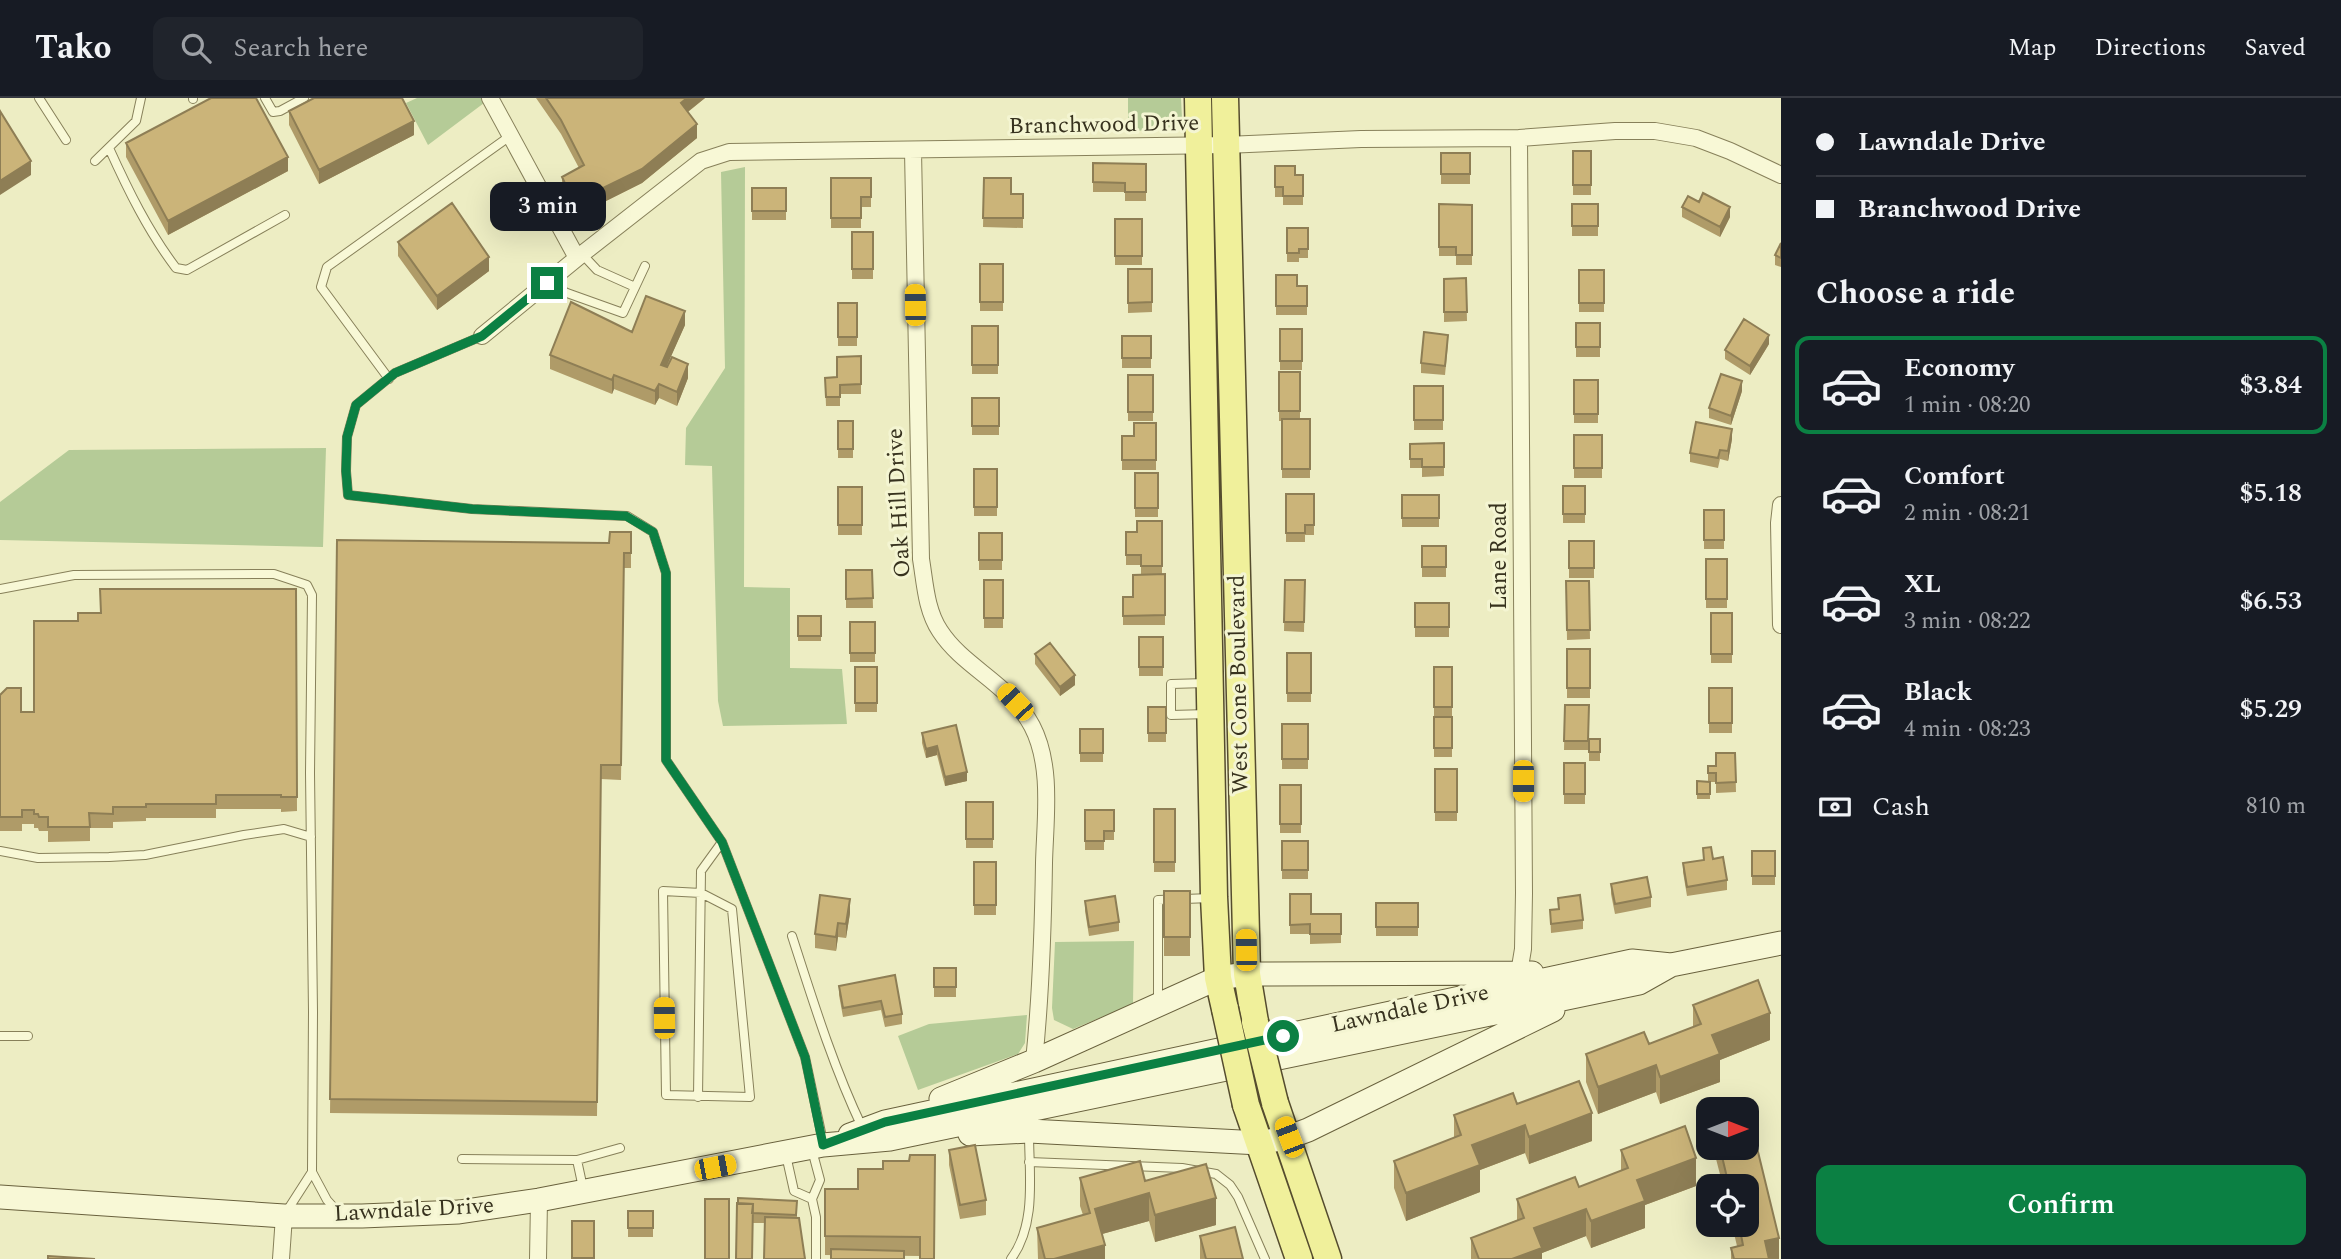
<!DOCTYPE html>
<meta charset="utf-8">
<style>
:root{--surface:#171b24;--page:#20242c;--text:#f1f3f6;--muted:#9ea1a6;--line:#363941;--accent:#0b8043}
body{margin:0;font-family:Spectral,serif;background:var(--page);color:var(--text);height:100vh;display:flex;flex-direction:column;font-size:26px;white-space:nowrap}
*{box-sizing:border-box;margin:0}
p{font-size:23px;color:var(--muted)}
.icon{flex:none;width:38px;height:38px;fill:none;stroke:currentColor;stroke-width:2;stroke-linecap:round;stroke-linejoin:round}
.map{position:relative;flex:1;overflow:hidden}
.sheet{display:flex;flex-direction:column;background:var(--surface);width:560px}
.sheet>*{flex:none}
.top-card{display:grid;align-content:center;height:154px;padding:0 35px;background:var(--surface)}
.needle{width:46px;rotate:90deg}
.fabs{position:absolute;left:1696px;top:999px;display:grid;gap:14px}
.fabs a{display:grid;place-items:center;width:63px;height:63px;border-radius:14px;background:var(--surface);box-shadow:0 7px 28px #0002;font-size:35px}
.end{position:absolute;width:32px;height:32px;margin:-16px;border:9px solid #0b8043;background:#fff;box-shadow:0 0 0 4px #fff}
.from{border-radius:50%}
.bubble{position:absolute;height:49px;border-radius:14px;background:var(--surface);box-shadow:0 7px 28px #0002;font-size:23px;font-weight:600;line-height:49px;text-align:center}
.car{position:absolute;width:21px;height:42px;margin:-21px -10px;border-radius:9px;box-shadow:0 0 5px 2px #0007;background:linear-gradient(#f5c518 24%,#345 0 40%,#f5c518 0 76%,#345 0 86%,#f5c518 0)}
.top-card b{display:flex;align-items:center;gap:24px;height:66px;font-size:26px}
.top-card b+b{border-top:2px solid var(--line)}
.top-card i{width:18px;height:18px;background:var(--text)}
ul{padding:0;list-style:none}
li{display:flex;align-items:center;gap:21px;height:98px;margin:0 14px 10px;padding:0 21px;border:4px solid transparent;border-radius:14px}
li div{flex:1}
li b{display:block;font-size:26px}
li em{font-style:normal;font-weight:600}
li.current{border-color:var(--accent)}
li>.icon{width:63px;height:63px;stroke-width:1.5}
h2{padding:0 35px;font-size:32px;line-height:84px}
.pay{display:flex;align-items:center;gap:18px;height:77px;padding:0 35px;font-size:26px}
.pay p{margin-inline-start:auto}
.cta{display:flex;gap:14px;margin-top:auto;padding:14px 35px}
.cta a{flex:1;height:80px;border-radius:14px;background:var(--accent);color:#fff;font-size:28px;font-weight:600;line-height:80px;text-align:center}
header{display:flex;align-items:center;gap:42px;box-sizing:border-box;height:98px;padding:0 35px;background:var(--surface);border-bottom:2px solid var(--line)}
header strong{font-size:33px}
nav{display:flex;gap:38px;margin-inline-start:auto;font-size:24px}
.search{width:490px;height:63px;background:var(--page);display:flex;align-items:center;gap:18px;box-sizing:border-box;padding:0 24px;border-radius:14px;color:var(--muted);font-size:26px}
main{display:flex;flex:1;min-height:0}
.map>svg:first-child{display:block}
</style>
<header>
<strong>Tako</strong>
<div class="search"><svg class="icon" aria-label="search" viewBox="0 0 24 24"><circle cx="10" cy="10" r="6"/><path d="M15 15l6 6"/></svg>Search here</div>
<nav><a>Map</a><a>Directions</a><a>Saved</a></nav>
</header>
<main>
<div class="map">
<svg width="1781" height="1161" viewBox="0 0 1781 1161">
<rect width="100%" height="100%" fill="#ededc3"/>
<path fill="#b5cb97" d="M417 0H482L484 5 428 47 406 5Z
M1128 0H1181L1182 21 1174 29 1128 34Z
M745 69 744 489 790 490V570L842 571 847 626 723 628 718 603 712 368 685 367 686 330 725 270 721 74Z
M326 350 323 449 0 442V404L69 352Z
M1134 843 1133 906 1073 931 1054 922 1052 910 1055 844Z
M1027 917 1025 945 1018 956 918 992 898 938 929 926Z"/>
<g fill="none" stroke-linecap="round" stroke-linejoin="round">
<g stroke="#87805a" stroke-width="10">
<path id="lane" d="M39 0 66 42
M193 0V1
M265 0 273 14 280 13 304 0
M109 50C128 92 148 133 176 170L187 172 285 117
M95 63 136 23 141 0
M582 156 597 172 635 189
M547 185 567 195 623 215 645 168
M482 238 395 275 356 307 347 339 346 373 348 397 472 411 627 418 653 434 666 475V662L722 744 805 959 823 1044
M389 281 321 189 327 169 510 38
M0 491 74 477 274 476 307 487 312 497 310 675 313 914 312 1074 327 1102 337 1113
M1206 585 1171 586V617L1208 616
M0 753 38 760 109 759 145 757 244 737 284 731 311 739
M663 793 701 795 732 811 750 999 666 997Z
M792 838C813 903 833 968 862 1029
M1158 903V802L1211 800
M0 938H28
M698 999 701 773 722 744
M812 1052 820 1082 812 1101 816 1119V1161
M786 1057 794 1093 812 1101
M462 1061 577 1062 620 1050
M577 1062 583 1090
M1029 1064 1182 1070 1216 1076 1230 1087 1238 1099 1265 1161
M285 1116 312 1074
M1011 1161C1037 1126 1029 1076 1029 1035"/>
</g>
<g stroke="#87805a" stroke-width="18">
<path id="street" d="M490 0 577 160
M913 53 921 461C925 485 926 512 940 533 964 570 1009 585 1032 628 1053 668 1045 722 1044 765 1043 832 1041 897 1034 963
M482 238 582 156 701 63 729 54 1226 47 1361 41 1519 40 1615 33H1655L1696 40 1730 53 1781 77
M1781 407 1779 425 1781 527
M1519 875 1523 851 1524 795 1519 40
M281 1161 284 1118
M538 1161 539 1102"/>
</g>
<g stroke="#69613d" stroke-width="25">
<path id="secondary" d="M941 1001 1034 963 1218 880 1247 876 1532 875
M970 1036 1029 1033 1260 1045 1289 1039 1308 1032 1553 912
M850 1037 885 1024 1632 863 1671 867 1781 845
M0 1099 284 1118H362L459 1114 539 1102 823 1047 890 1041 1639 885 1671 867"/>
</g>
<g stroke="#554c2e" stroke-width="29">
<path id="primary" d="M1198 0 1214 799 1218 880 1225 911
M1225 0 1247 876 1255 924
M1275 1005 1328 1161
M1246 1007 1299 1161"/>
</g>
<use href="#lane" stroke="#f8f8d6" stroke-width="8"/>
<use href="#street" stroke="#f8f8d6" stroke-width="16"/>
<use href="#secondary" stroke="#f8f8d6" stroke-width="23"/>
<use href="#primary" stroke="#f0f09b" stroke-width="26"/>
<g stroke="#554c2e" stroke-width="29" stroke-linecap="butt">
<path id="primary-bridge" d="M1225 911 1246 1007
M1255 924 1275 1005"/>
</g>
<use href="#primary-bridge" stroke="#f0f09b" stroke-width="26"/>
</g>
<path fill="#af9b68" d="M536 0H705L688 14 697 40 642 85 604 104V115L579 129 562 94V79L579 70 561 36Z
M289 13 414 37 319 86 289 27Z
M126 45 288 73 168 137 126 59Z
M1573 53H1591V97H1573Z
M1441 55H1470V86H1441Z
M1093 65 1146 66V103H1125V94H1093Z
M1275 68 1295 77H1303V107H1283V99H1275Z
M831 80H871V109H861V130H831Z
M984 80 1011 96H1023V130L983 129Z
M752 90H786V122H752Z
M1439 106 1472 107V167H1456V158H1439Z
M1572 106H1598V138H1572Z
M1682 109 1730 119 1720 139 1682 119Z
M1115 121H1142V167H1115Z
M1287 130H1308V160H1299V164H1287Z
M852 134H873V181H852Z
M398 144 489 173 437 212 398 158Z
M1781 145V169L1775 167V157Z
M980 166H1003V213H980Z
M1128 171H1152V214L1128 215Z
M1579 172H1604V214H1579Z
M1276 177 1297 188H1307V217H1276Z
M1466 180 1467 223 1444 224V181Z
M838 205H857V248H838Z
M1576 225H1600V259H1576Z
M685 227 666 269 688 280 677 308 659 300 655 307 614 291 612 296 550 271V257L632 234Z
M972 228H998V276H972Z
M1280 231H1302V272H1280Z
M1122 238H1151V270H1122Z
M1448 246 1445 277 1421 275V265Z
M1769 246 1750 277 1725 261V252Z
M861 258V296H840V308H826L825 280 837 279Z
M1279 274H1300V321H1310V380H1282V323H1279Z
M1128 277H1153V323H1128Z
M1574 282H1598V325H1574Z
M1414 288H1443V332H1414Z
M1742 293 1731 327 1709 320V310Z
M972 300H999V337H972Z
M838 323H853V360H838Z
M1156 325V372H1122V338H1134Z
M1574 337H1602V380H1574Z
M1732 341 1728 363 1720 361 1718 370 1690 364V355Z
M1444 345V378L1422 379V370H1410V346Z
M974 371H997V418H974Z
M1135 375H1158V419H1135Z
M1563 388H1585V425H1563Z
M838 389H862V437H838Z
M1286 396H1314V437H1305V444H1286Z
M1402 397H1439V429H1402Z
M1704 412H1724V451H1704Z
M1162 423V476H1165V527H1123V499H1133L1141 476V467H1126V434H1137Z
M631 434V470H624L621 682 601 681 597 1018 330 1015 337 442 609 445Z
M979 435H1002V472H979Z
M1569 443H1594V480H1569Z
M1422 448H1446V479H1422Z
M1706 461H1727V510H1706Z
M846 472H872L873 510H846Z
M984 482H1003V530H984Z
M1285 482H1305L1304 534 1284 533Z
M1566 483H1589L1590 541 1567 542Z
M296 491 297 713 281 714V711H216V720H146V723L113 724V730H90V743L48 744V733H39L38 730H34V726H22V733H0V597L21 614H34L78 523 100 515Z
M1415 505H1449V539H1415Z
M1711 515H1732V565H1711Z
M798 518H821V543H798Z
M850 524H875V564H850Z
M1139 539H1163V578H1139Z
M1567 551H1590V600H1567Z
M1287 555H1311V604H1287Z
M1035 556 1075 587 1060 598 1035 566Z
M855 569H877V614H855Z
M1434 569H1452V619H1434Z
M1709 590H1732V635H1709Z
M1565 607H1589L1588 652H1564Z
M1148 609H1166V644H1148Z
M1434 619H1452V659H1434Z
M1282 626H1308V671H1282Z
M956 627 967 683 945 688 937 657 926 660 922 645V635Z
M1080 631H1103V664H1080Z
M1589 641H1600V663H1589Z
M1735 655 1736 694 1716 695V684H1710V701H1697V683L1708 684V668H1716Z
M1564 665H1585V706H1564Z
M1435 671H1457V723H1435Z
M1280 687H1301V735H1280Z
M966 704H993V750H966Z
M1154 711H1175V774H1154Z
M1085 712H1114V742H1104V752H1085Z
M1282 743H1308V781H1282Z
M1703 750 1713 761 1727 782V792L1687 798 1683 774V765L1703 762Z
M1752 753H1775V787H1752Z
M974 764H996V817H974Z
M1611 786 1651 799V809L1615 816 1611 796Z
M1164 793H1190V858H1164Z
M1290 796 1311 816H1341V845L1310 846V836H1290Z
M1558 800 1583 822V831L1551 835 1550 812 1558 811Z
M1085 803 1119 824V833L1089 838 1085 813Z
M1376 805H1418V838H1376Z
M850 815 846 840 838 839 836 853 815 850V836Z
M934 870H956V899H934Z
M895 877 902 916V926L885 929 881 912 843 919 839 897V888Z
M1693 907 1770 942 1720 962V984L1660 1006 1656 994 1598 1016 1586 984V956L1649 946 1693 929Z
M1517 1006 1592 1043 1529 1066 1525 1055 1480 1072V1094L1406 1123 1394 1090V1063L1454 1040V1017Z
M1715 1050H1746L1779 1161H1731V1150L1737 1148 1732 1127H1746V1088H1723L1715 1057Z
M949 1052 986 1102V1117L960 1121 949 1067Z
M1621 1052 1696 1088 1645 1107V1130L1591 1150 1586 1138 1542 1155V1161H1471V1140L1517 1122V1101L1579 1089 1621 1073Z
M935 1057 920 1158 825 1157V1091H858L883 1071 909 1063Z
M1080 1080 1145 1083 1216 1127 1155 1144 1149 1123 1102 1136 1105 1161H1038L1037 1130 1083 1117 1080 1108Z
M797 1103V1120L764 1125H753L738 1105Z
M628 1113H653V1139H628Z
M572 1123H594V1161H572Z
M1200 1138 1243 1161H1200Z"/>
<path fill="#8e7e55" d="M687 0H705L681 19V5Z
M414 23V37L319 86V72Z
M697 26V40L642 85 604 104V115L579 129V115L599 92Z
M288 59V73L168 137V123Z
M31 63V77L0 97V83Z
M1730 109V119L1720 139V129Z
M489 159V173L437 212V198Z
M685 213V227L661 281V267Z
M1769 237V246L1750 277V268Z
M688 266V280L677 308V294Z
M614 277V291L612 296V282Z
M1742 283V293L1731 327V318Z
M659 286V300L655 307V293Z
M1732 331V341L1728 363V353Z
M1075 577V587L1060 598V589Z
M937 648V657L926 660V651Z
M967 674V683L945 688V679Z
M850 801V815L846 840V826Z
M838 825V839L836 853V839Z
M1770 915V942L1720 962V984L1660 1006V979L1712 937Z
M1656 967V994L1598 1016V989Z
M1592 1015V1043L1529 1066V1039Z
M1525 1027V1055L1480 1072V1094L1406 1123V1095L1472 1047Z
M1696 1060V1088L1645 1107V1130L1591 1150V1123L1637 1082Z
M1149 1095V1123L1095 1138V1111Z
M1216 1100V1127L1155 1144V1117Z
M1586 1111V1138L1542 1155V1161H1512L1534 1130Z
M1779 1140V1161H1765V1143Z
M1105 1147V1161H1054Z"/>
<path fill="#cbb479" stroke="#8e7e55" stroke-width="2" d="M211 0H256L288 59 168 123 126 45Z
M314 0H402L414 23 319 72 289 13Z
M546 0H687L681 5 697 26 642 71 599 92 604 101 579 115 562 79 584 67 561 22Z
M0 13 31 63 0 83Z
M1573 53H1591V87H1573Z
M1441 55H1470V76H1441Z
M1093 65 1146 66V94H1125V85L1093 84Z
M1275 68H1295V77H1303V98H1283V89H1275Z
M831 80H871V99H861V120H831Z
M984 80H1011V96H1023V120H983Z
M752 90H786V113H752Z
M1703 95 1730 109 1720 129 1682 109 1688 98 1699 104Z
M452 105 489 159 437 198 398 144Z
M1439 106 1472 107V157H1456V149H1439Z
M1572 106H1598V128H1572Z
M1115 121H1142V158H1115Z
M1287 130H1308V151H1299V155H1287Z
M852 134H873V171H852Z
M1781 145V160L1775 157Z
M980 166H1003V204H980Z
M1128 171H1152V204L1128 205Z
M1579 172H1604V205H1579Z
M1276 177H1297V188H1307V208H1276Z
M1466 180 1467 214H1444V181Z
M646 198 685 213 661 267 667 269 672 259 688 266 677 294 659 286 655 293 614 277 612 282 550 257 571 204 632 234Z
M838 205H857V239H838Z
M1744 221 1769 237 1750 268 1725 252Z
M1576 225H1600V249H1576Z
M972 228H998V267H972Z
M1280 231H1302V263H1280Z
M1424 234 1448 237 1445 268 1421 265Z
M1122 238H1151V260H1122Z
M861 258V286L840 287V299H826L825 280 837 279V259Z
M1279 274H1300V313H1279Z
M1721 276 1742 283 1731 318 1709 310Z
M1128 277H1153V314H1128Z
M1574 282H1598V316H1574Z
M1414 288H1443V322H1414Z
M972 300H999V328H972Z
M1282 321H1310V371H1282Z
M838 323H853V351H838Z
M1696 324 1732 331 1728 353 1720 352 1718 360 1690 355Z
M1134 325H1156V362H1122V338H1134Z
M1574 337H1602V370H1574Z
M1444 345V369H1422V361H1410V346Z
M974 371H997V409H974Z
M1135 375H1158V410H1135Z
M1563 388H1585V416H1563Z
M838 389H862V427H838Z
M1286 396H1314V427H1305V435H1286Z
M1402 397H1439V420H1402Z
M1704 412H1724V442H1704Z
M1137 423H1162V468H1141V457H1126V434H1137Z
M610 434H631V455H624L621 667H601L597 1004 330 1001 337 442 609 445Z
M979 435H1002V462H979Z
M1569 443H1594V470H1569Z
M1422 448H1446V469H1422Z
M1706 461H1727V501H1706Z
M846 472H872L873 500 846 501Z
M1165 476V517L1123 518V499H1133V477Z
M984 482H1003V520H984Z
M1285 482H1305L1304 524H1284Z
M1566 483H1589L1590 532H1567Z
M100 491H296L297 699H281V697H216V706H146V709H113V716L89 715 90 729H48V719H39L38 716H34V712H22V719H0V597L7 590H21V614H34V523H78V515H101Z
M1415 505H1449V529H1415Z
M1711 515H1732V556H1711Z
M798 518H821V538H798Z
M850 524H875V555H850Z
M1139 539H1163V569H1139Z
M1050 545 1075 577 1060 589 1035 556Z
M1567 551H1590V590H1567Z
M1287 555H1311V595H1287Z
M855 569H877V605H855Z
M1434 569H1452V609H1434Z
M1709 590H1732V625H1709Z
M1565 607H1589L1588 643H1564Z
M1148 609H1166V635H1148Z
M1434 619H1452V650H1434Z
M1282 626H1308V661H1282Z
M956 627 967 674 945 679 937 648 926 651 922 635Z
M1080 631H1103V655H1080Z
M1589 641H1600V654H1589Z
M1716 655H1735L1736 684 1716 685V675H1708V668H1716Z
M1564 665H1585V696H1564Z
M1435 671H1457V714H1435Z
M1697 683 1710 684V696H1697Z
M1280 687H1301V726H1280Z
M966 704H993V741H966Z
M1154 711H1175V764H1154Z
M1085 712H1114V733H1104V743H1085Z
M1282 743H1308V772H1282Z
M1711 749 1713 761 1723 759 1727 782 1687 789 1683 765 1704 762 1703 750Z
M1752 753H1775V778H1752Z
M974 764H996V807H974Z
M1647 779 1651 799 1615 806 1611 786Z
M1164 793H1190V839H1164Z
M1290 796H1311V816H1341V836H1310V826L1290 827Z
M820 797 850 801 846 826 838 825 836 839 815 836Z
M1580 797 1583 822 1551 826 1550 812 1559 811 1558 800Z
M1115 798 1119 824 1089 829 1085 803Z
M1376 805H1418V829H1376Z
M934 870H956V889H934Z
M895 877 902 916 885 919 881 903 843 910 839 888Z
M1758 882 1770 915 1712 937 1720 956 1660 979 1656 967 1598 989 1586 956 1644 934 1649 946 1701 926 1693 907Z
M1579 983 1592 1015 1529 1039 1525 1027 1472 1047 1480 1067 1406 1095 1394 1063 1461 1037 1454 1017 1513 995 1517 1006Z
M1750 1021 1779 1140 1765 1143 1769 1161H1734L1731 1150 1743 1147 1739 1127H1746V1088H1729L1720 1050H1746V1022Z
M1685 1028 1696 1060 1637 1082 1645 1103 1591 1123 1586 1111 1534 1130 1542 1150 1512 1161H1479L1471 1140 1524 1120 1517 1101 1575 1079 1579 1089 1628 1070 1621 1052Z
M975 1047 986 1102 960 1107 949 1052Z
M910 1057H935L934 1161H920V1139L825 1138V1091H858V1071H883V1063H909Z
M1140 1063 1145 1083 1206 1066 1216 1100 1155 1117 1149 1095 1095 1111 1105 1147 1054 1161H1045L1037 1130 1090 1115 1080 1080Z
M738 1100 797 1103 796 1117 752 1115 753 1106H738Z
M705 1101H729V1161H705Z
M737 1105 753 1106 752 1161H736Z
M628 1113H653V1130H628Z
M765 1119 799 1120 805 1161H764Z
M572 1123H594V1160H572Z
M1235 1129 1243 1161H1206L1200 1138Z
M831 1151 904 1153V1161H831Z
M48 1158 95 1161H48Z"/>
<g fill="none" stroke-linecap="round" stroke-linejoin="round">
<path stroke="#0b8043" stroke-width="9" d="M547 185 482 238 395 275 356 307 347 339 346 373 348 397 472 411 626 418 653 434 666 475V662L722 744 805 959 823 1047 885 1024 1283 938"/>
</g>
<g text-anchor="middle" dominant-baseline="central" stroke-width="6" stroke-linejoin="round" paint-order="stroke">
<g font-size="23" fill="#37321e" stroke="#f4f5d2">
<text transform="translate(1104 27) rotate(-1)">Branchwood Drive</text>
<text transform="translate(899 405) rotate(-93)">Oak Hill Drive</text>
<text transform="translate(1499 458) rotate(-90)">Lane Road</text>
<text transform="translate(1239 586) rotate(-91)">West Cone Boulevard</text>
<text transform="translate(1410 911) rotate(-12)">Lawndale Drive</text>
<text transform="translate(414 1112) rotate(-3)">Lawndale Drive</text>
</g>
</g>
</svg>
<div class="fabs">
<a><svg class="needle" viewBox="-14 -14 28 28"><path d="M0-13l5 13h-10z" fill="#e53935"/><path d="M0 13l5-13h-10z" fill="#9ea1a6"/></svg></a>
<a><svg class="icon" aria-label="locate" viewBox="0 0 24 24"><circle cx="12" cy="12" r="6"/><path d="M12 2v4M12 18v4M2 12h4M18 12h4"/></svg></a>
</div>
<i class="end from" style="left:1283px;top:938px"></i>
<i class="end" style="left:547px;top:185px"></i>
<div class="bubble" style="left:490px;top:84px;width:116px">3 min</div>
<i class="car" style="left:915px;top:207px;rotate:359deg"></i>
<i class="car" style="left:1015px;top:604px;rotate:317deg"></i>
<i class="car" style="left:1523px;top:683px;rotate:180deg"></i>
<i class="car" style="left:1246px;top:852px;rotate:359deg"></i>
<i class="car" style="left:664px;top:920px;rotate:359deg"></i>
<i class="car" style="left:1289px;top:1039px;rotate:339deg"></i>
<i class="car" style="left:715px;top:1069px;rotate:79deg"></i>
</div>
<section class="sheet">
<div class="top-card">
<b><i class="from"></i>Lawndale Drive</b>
<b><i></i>Branchwood Drive</b>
</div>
<h2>Choose a ride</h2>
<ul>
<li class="current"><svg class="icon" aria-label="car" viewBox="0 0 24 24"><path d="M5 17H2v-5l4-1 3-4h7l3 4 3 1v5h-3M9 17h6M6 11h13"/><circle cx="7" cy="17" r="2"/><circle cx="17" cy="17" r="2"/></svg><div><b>Economy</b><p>1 min · 08:20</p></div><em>$3.84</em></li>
<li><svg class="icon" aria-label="car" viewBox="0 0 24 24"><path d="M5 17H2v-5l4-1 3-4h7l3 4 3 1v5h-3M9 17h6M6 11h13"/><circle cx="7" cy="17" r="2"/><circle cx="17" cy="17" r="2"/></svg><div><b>Comfort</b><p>2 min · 08:21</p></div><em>$5.18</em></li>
<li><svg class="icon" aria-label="car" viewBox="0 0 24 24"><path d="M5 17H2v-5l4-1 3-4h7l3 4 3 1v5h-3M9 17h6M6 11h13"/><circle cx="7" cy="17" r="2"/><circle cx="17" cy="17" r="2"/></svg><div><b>XL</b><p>3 min · 08:22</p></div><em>$6.53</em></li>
<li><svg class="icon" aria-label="car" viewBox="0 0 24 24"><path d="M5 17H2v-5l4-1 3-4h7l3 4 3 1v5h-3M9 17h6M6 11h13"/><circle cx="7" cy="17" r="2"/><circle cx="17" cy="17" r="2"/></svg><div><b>Black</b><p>4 min · 08:23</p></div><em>$5.29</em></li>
</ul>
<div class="pay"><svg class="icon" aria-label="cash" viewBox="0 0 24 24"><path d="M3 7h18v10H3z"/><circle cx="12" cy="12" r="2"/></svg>Cash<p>810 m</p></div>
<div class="cta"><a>Confirm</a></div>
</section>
</main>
